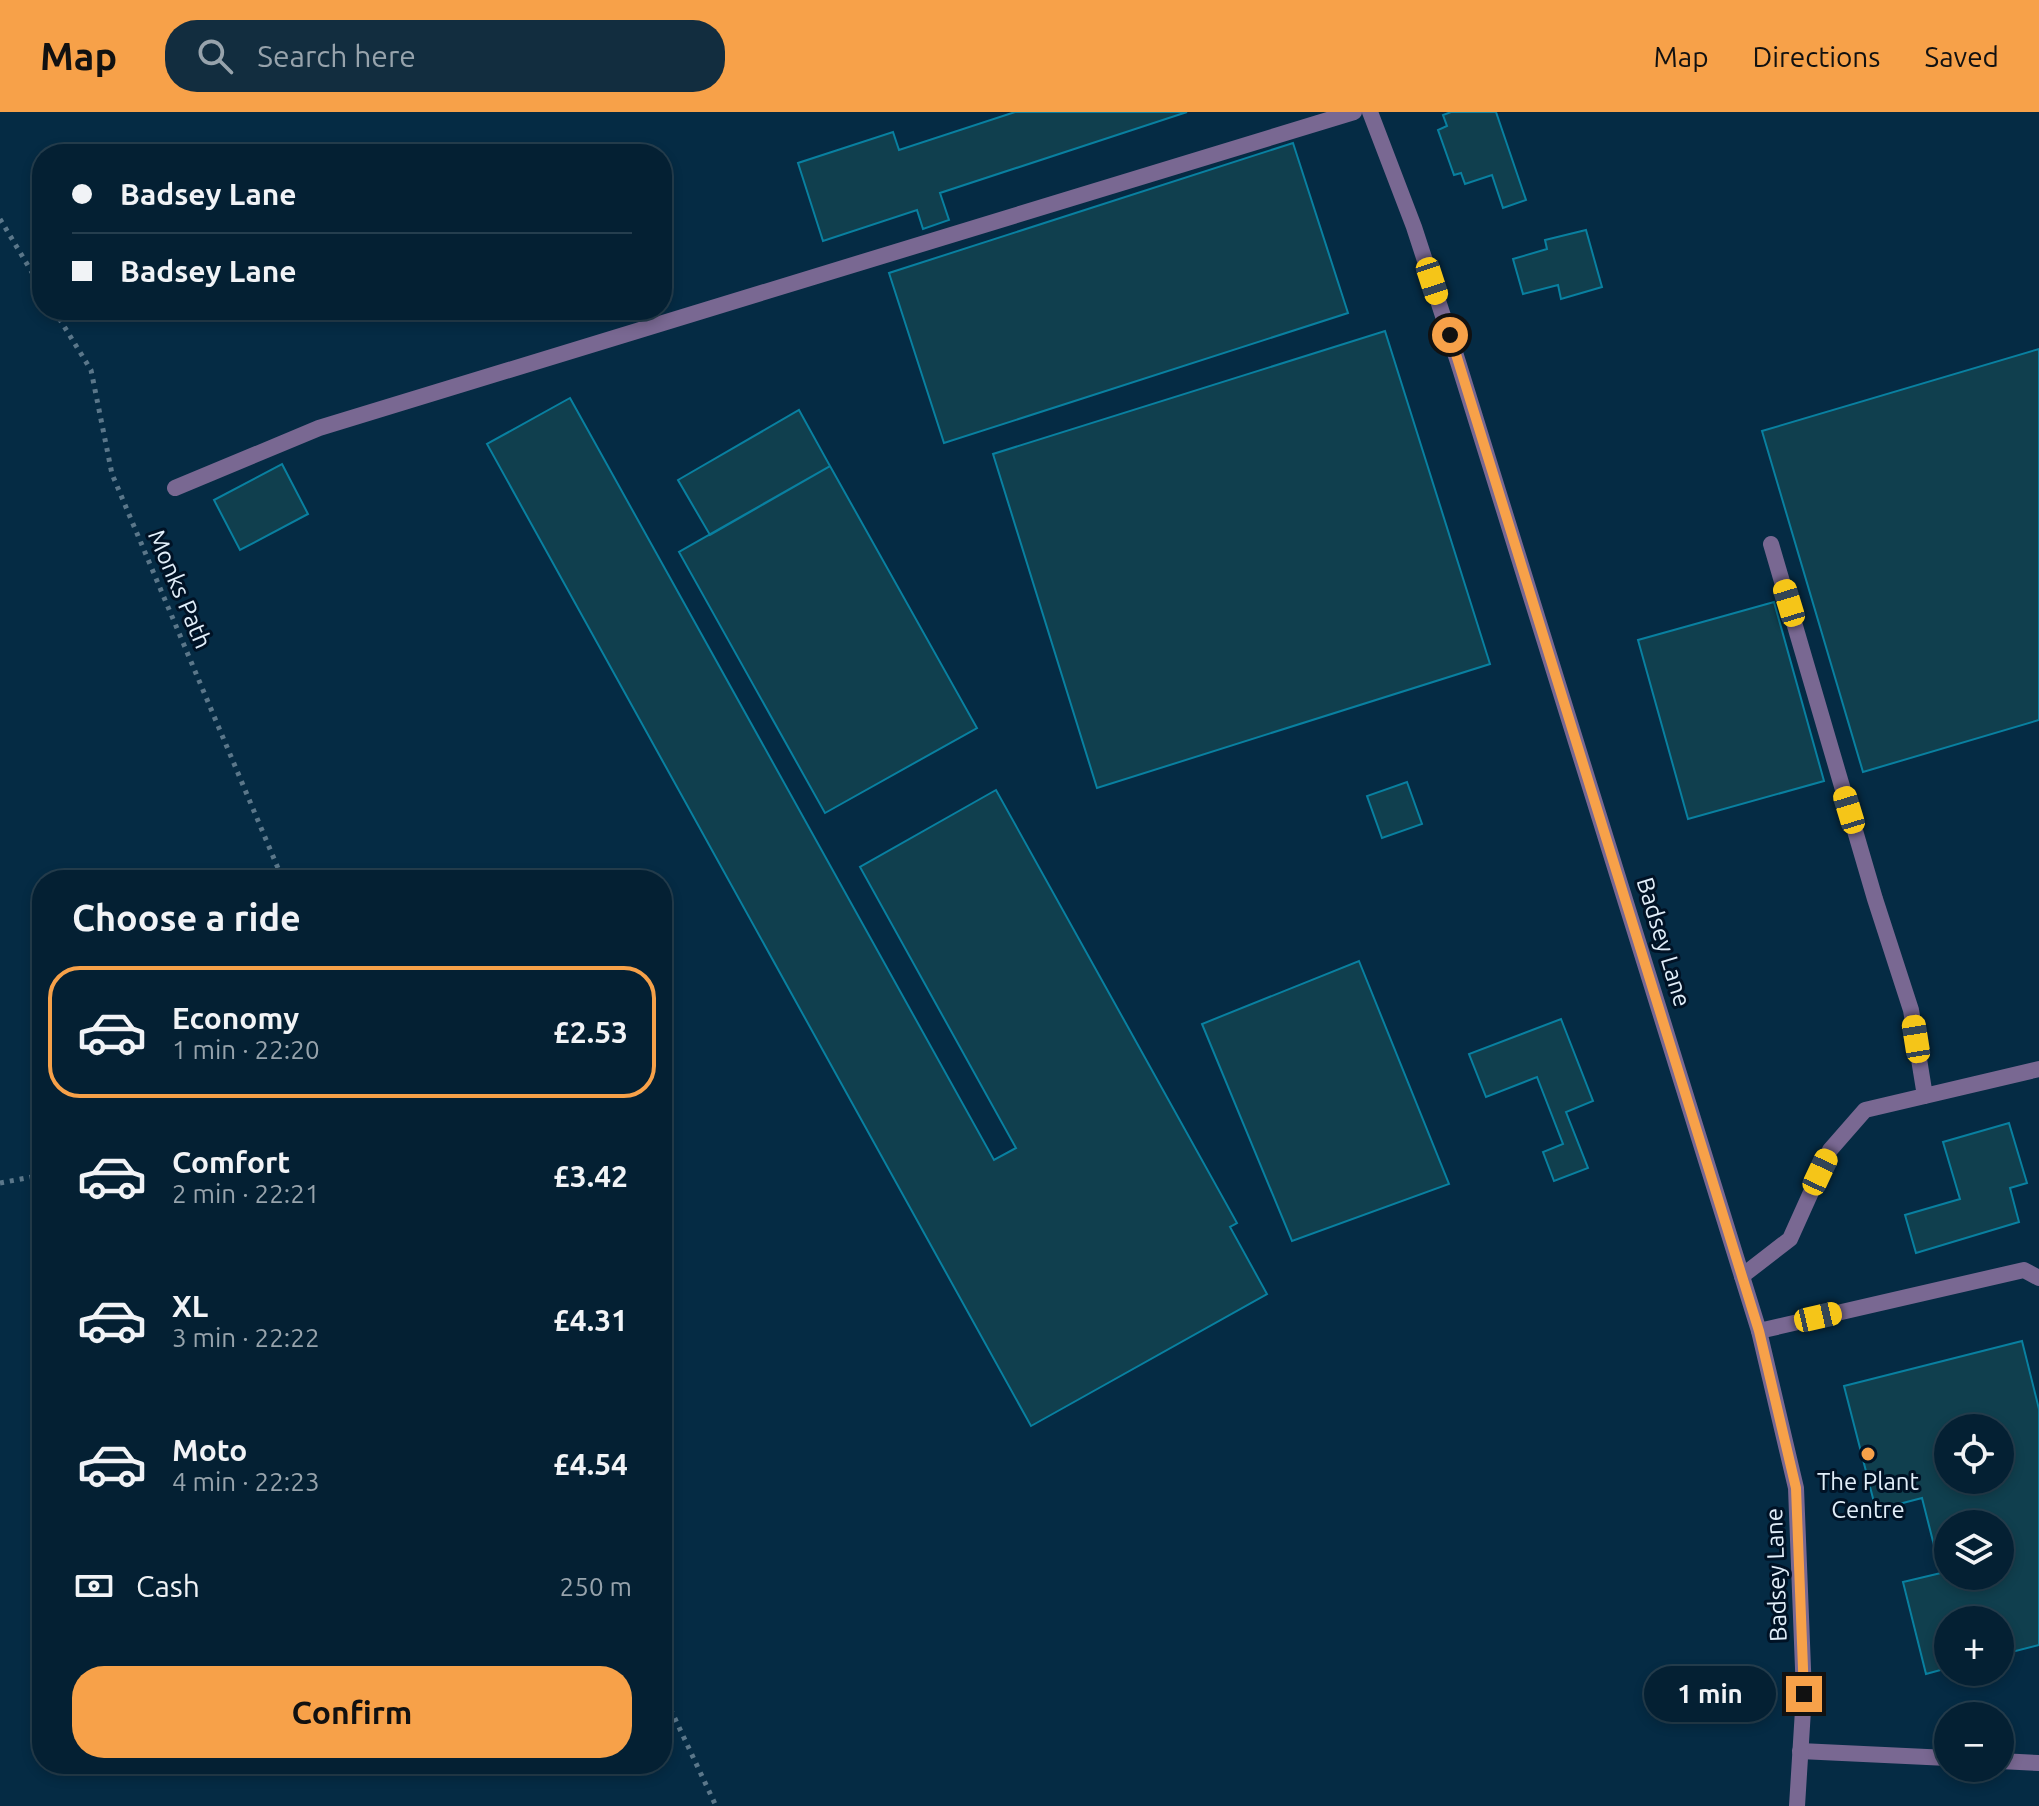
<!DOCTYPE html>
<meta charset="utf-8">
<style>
:root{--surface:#042033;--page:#122d3f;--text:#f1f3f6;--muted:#97a3ac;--line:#253e4e;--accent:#f7a149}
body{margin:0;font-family:Ubuntu,sans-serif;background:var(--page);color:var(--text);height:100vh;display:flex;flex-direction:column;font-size:30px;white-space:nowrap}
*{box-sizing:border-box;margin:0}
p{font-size:26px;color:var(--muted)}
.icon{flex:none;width:44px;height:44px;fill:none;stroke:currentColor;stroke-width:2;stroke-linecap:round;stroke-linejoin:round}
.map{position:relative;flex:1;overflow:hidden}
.details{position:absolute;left:32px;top:758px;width:640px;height:904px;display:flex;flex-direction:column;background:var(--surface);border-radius:32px;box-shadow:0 4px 12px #0003,0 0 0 2px var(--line)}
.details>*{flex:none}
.banner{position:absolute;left:32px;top:32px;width:640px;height:176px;border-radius:32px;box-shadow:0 4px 12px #0003,0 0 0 2px var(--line);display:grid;align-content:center;height:176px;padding:0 40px;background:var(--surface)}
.buttons{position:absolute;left:1934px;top:1302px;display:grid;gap:16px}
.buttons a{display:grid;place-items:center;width:80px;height:80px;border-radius:50%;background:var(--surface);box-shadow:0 4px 12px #0003,0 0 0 2px var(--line);font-size:40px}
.end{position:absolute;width:36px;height:36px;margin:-18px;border:10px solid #f7a149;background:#111;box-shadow:0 0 0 4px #111}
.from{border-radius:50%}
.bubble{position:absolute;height:56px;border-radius:28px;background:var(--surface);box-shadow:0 4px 12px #0003,0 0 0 2px var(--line);font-size:26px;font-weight:600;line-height:56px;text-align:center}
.car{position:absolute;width:24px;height:48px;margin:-24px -12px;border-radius:10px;box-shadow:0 0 6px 2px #0007;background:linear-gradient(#f5c518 24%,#345 0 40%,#f5c518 0 76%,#345 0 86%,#f5c518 0)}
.banner b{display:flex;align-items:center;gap:28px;height:76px;font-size:30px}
.banner b+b{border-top:2px solid var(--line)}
.banner i{width:20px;height:20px;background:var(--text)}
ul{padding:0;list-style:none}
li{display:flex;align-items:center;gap:24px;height:132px;margin:0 16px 12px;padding:0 24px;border:4px solid transparent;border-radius:32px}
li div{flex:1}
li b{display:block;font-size:30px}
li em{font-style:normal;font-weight:600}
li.on{border-color:var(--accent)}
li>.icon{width:72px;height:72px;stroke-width:1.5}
h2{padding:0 40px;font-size:36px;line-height:96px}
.pay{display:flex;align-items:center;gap:20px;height:88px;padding:0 40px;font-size:30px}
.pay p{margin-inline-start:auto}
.cta{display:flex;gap:16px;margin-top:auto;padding:16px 40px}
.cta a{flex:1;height:92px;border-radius:32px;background:var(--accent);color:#111;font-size:32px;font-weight:600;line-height:92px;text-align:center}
header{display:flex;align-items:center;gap:48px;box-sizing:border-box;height:112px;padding:0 40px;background:var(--accent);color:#111}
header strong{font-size:38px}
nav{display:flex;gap:44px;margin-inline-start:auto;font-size:28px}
.search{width:560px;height:72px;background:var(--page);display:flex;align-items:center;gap:20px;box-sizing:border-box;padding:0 28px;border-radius:32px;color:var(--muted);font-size:30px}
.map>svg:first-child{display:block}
</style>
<header>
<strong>Map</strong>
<div class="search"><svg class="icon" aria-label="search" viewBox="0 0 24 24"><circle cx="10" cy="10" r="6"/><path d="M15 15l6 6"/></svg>Search here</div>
<nav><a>Map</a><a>Directions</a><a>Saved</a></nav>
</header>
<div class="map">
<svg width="2039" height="1694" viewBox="0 0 2039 1694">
<rect width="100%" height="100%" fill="#052b44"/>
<path fill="#103f4e" stroke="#0980a0" stroke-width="2" fill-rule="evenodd" d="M1015 0H1187L940 81 949 108 923 117 917 98 823 129 798 51 893 20 899 38Z
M1451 0H1496L1526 88 1503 96 1492 63 1465 72 1461 61 1454 63 1438 18 1447 14 1443 3Z
M1293 31 1348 201 944 331 889 161Z
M1586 118 1602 175 1561 187 1558 173 1523 182 1513 147 1547 137 1545 128Z
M1385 219 1490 552 1097 676 993 342Z
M2039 237V608L1863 660 1762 319Z
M570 286 994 1048 1016 1036 860 755 996 678 1237 1111 1230 1115 1267 1182 1031 1314 487 332Z
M799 298 830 354 710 423 678 368Z
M282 352 308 402 240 438 214 388Z
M830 354 977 616 825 701 679 440Z
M1774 490 1824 669 1688 707 1638 528Z
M1407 670 1422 712 1382 726 1367 684Z
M1359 849 1449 1072 1292 1129 1202 912Z
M1561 907 1593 989 1566 1000 1588 1056 1554 1069 1543 1040 1563 1032 1537 965 1486 985 1469 942Z
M2009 1011 2027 1071 2010 1076 2019 1110 1916 1141 1905 1103 1960 1087 1943 1030Z
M2022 1229 2039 1297V1533L2000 1543V1508H1948V1556L1926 1562 1903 1470 1941 1461 1922 1386 1876 1398 1844 1274ZM1948 1316H2000V1368H1948ZM1948 1412H2000V1464H1948Z"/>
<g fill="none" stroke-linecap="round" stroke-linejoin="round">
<path stroke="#5b778a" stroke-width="5" stroke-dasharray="4 6" stroke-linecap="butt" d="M0 107 42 177
M54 198 91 258 112 362 283 768
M0 1071 42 1063
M662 1579 716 1694"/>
<path stroke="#796892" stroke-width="16" d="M175 376 319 316 1354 0
M1771 432 1875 787 1911 898 1925 984
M1742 1164 1790 1127 1830 1038 1865 998 2039 957
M1759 1219 2024 1158 2039 1166
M1800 1639 1948 1646
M2000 1649 2039 1651"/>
<path stroke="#796892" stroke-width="16" d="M1370 0 1414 115 1458 250 1759 1219 1796 1376 1804 1582 1797 1694"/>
</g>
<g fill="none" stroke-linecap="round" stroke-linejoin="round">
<path stroke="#f7a149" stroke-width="10" d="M1450 223 1759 1219 1796 1376 1804 1582"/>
</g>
<circle fill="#f7a149" stroke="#001225" stroke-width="3" cx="1868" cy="1342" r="8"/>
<g text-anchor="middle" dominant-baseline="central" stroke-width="6" stroke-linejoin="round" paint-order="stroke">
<g font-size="24" fill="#e1eef9" stroke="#001225">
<text transform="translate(180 477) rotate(67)">Monks Path</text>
<text transform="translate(1664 830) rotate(73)">Badsey Lane</text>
<text transform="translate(1776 1463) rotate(-92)">Badsey Lane</text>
</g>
<g font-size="24" fill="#e1eef9" stroke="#001225">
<text x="1868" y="1369">The Plant<tspan x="1868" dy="28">Centre</tspan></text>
</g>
</g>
</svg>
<div class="buttons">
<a><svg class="icon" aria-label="locate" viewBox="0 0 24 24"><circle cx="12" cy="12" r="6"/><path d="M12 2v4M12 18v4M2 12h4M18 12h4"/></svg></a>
<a><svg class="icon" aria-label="layers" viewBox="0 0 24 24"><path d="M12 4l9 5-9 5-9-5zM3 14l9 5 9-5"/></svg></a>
<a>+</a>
<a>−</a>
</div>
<i class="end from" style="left:1450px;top:223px"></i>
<i class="end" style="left:1804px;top:1582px"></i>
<div class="bubble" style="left:1644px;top:1554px;width:132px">1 min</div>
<i class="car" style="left:1432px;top:169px;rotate:162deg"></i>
<i class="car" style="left:1789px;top:491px;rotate:343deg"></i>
<i class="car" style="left:1849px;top:698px;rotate:343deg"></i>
<i class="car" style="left:1916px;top:927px;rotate:351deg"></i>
<i class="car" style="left:1820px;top:1060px;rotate:25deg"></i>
<i class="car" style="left:1818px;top:1205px;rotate:77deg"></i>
<div class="banner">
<b><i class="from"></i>Badsey Lane</b>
<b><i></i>Badsey Lane</b>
</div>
<section class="details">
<h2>Choose a ride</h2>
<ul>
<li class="on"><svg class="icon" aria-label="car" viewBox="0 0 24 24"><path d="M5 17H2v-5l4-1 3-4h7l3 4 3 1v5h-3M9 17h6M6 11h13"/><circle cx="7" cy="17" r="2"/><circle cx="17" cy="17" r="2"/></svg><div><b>Economy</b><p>1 min · 22:20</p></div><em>£2.53</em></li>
<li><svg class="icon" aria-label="car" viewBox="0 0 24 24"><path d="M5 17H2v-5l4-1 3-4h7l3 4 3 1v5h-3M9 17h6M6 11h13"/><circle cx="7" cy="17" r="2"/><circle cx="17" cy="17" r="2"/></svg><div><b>Comfort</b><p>2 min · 22:21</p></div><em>£3.42</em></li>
<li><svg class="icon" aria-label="car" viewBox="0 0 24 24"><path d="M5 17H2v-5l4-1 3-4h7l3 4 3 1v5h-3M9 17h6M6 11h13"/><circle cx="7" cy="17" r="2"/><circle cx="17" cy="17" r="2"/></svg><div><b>XL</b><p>3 min · 22:22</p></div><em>£4.31</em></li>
<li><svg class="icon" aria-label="car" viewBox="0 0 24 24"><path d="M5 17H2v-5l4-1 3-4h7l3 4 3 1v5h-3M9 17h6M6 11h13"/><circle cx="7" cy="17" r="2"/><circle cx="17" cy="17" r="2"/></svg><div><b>Moto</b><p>4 min · 22:23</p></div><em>£4.54</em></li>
</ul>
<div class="pay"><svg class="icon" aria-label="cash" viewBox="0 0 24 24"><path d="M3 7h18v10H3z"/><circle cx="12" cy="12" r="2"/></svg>Cash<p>250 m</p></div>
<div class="cta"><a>Confirm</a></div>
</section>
</div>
